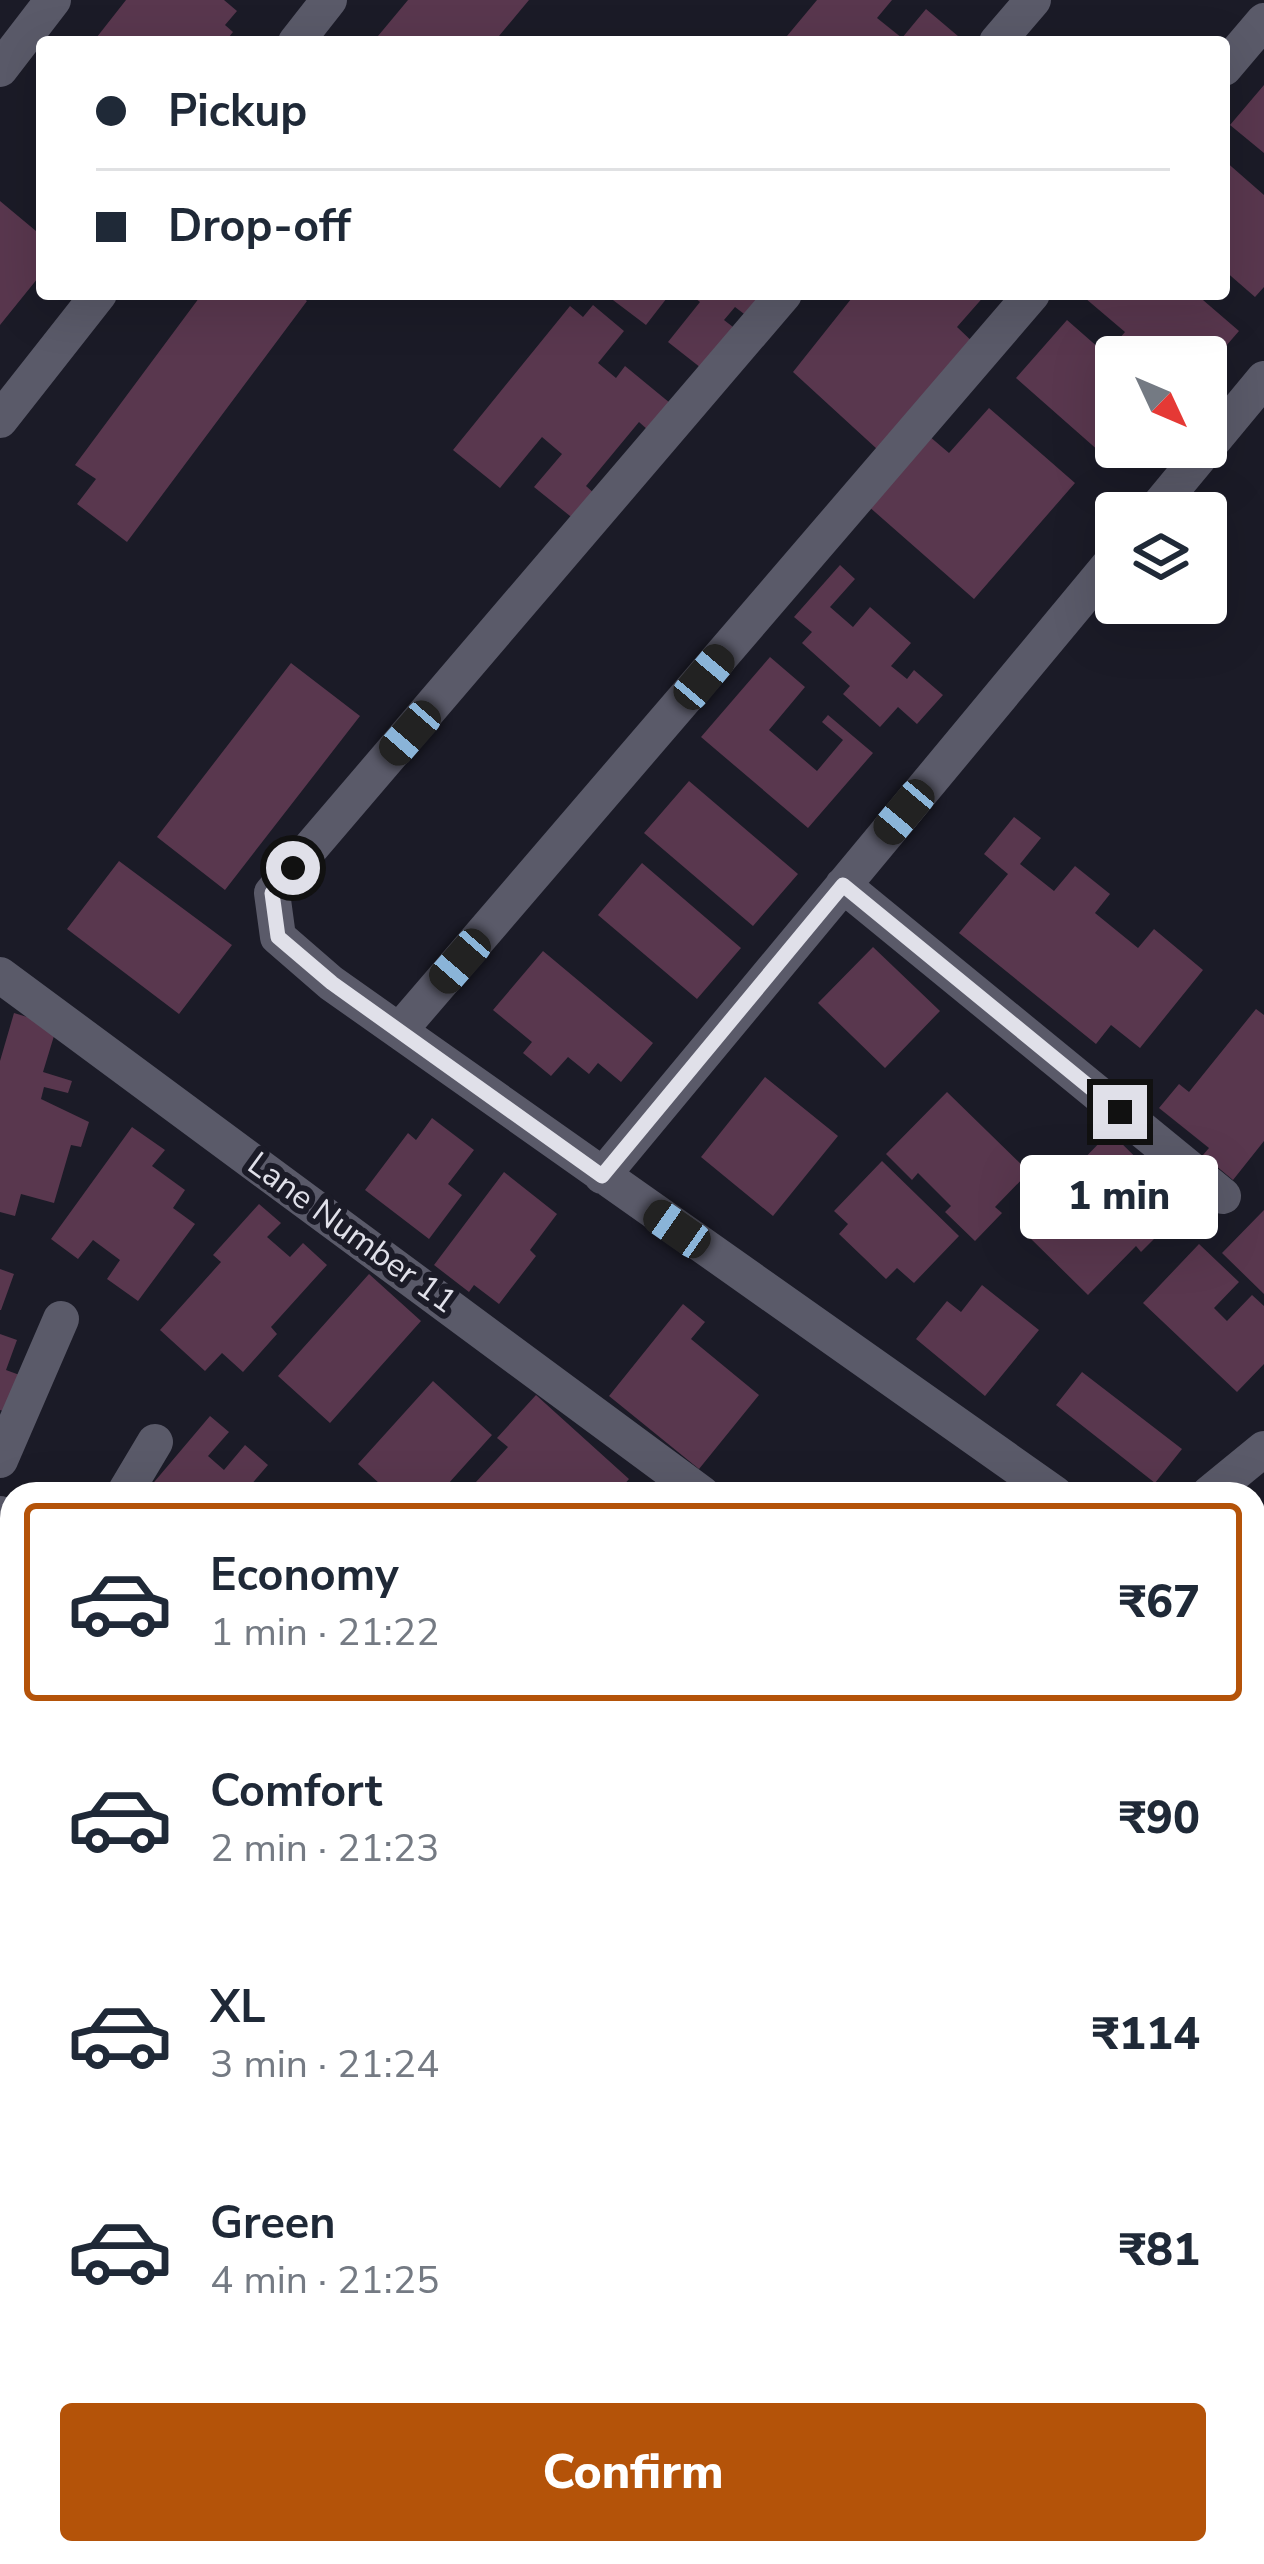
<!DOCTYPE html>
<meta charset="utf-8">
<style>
:root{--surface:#fff;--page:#f2f2f3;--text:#1f2937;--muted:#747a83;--line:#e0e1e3;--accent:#b45309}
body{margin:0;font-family:"Nunito Sans",sans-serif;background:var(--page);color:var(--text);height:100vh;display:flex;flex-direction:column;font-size:45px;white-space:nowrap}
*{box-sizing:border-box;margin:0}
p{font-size:39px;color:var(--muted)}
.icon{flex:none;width:66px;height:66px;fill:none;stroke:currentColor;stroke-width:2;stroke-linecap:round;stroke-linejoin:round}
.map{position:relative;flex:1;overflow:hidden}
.panel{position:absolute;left:0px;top:1482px;width:1266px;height:1083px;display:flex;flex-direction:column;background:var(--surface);border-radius:36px 36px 0 0;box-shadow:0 12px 48px #0002}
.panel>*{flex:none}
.guide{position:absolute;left:36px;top:36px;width:1194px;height:264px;border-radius:12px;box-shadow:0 12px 48px #0002;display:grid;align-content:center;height:264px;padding:0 60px;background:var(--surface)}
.needle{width:78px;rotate:134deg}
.controls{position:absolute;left:1095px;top:336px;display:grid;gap:24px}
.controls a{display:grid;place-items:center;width:132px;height:132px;border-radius:12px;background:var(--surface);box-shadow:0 12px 48px #0002;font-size:60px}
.end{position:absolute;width:54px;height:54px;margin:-27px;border:15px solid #e0e0e9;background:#111;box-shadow:0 0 0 6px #111}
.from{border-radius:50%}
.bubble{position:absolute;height:84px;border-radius:12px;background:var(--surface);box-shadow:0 12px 48px #0002;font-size:39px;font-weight:800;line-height:84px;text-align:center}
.car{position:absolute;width:36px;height:72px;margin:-36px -18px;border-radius:15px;box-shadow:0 0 9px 3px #0007;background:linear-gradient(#222 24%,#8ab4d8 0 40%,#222 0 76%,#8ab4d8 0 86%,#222 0)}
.guide b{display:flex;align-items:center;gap:42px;height:114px;font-size:45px}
.guide b+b{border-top:3px solid var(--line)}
.guide i{width:30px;height:30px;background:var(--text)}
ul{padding:21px 0 0;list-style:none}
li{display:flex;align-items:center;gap:36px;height:198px;margin:0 24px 18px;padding:0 36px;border:6px solid transparent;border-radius:12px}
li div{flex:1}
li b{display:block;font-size:45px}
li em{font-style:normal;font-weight:800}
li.current{border-color:var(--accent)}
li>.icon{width:108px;height:108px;stroke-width:1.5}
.cta{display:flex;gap:24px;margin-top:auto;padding:24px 60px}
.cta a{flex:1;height:138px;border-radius:12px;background:var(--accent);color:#fff;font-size:48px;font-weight:800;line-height:138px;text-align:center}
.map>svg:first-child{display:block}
</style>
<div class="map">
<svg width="1264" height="2564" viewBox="0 0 1264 2564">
<rect width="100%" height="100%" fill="#1b1b27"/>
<path fill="#173422" d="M0 1562 12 1571V1997L0 2006Z"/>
<path fill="#59374e" d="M126 0H224L237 11 225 25 233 32 225 42H93Z
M408 0H529L494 42H373Z
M817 0H892L877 18 902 38 926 9 965 42H782Z
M1264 85V153L1230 125Z
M1224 160 1264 195V287L1255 297 1224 270Z
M0 201 42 236V273L0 325Z
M202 294H298L307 301 127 542 77 504 96 479 75 465Z
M605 294H670L646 325Z
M690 294H772L752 320 735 307 724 320 742 334 710 375 668 342 700 302Z
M855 294H986L957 327 979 348 889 460 793 372Z
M1089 294H1196L1239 331 1206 369V357H1141L1119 339 1125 332 1085 298Z
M593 305 624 331 598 363 616 378 625 366 670 403 648 430 639 422 586 486 596 495 575 520 534 487 562 454 542 437 500 488 453 450 570 306 583 317Z
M1067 320 1116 363V447H1134L1117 467 1016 378Z
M989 408 1075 483 974 599 867 505 929 436 949 453Z
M840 565 855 579 830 607 853 627 870 607 911 643 891 666 907 679 914 670 943 695 917 724 898 707 880 727 843 694 850 686 802 643 812 632 794 617Z
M770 657 805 687 769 730 817 771 843 740 822 722 828 715 873 753 808 828 701 737Z
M291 663 360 716 225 890 157 837Z
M689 781 798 874 753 926 644 833Z
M1014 817 1041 838 1020 864 1054 891 1075 866 1110 894 1095 913 1138 948 1154 929 1203 970 1140 1048 1111 1025 1096 1044 959 933 1008 874 984 854Z
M119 861 232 945 179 1014 67 929Z
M642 863 741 948 697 999 598 915Z
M873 947 940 1011 885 1068 818 1003Z
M543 951 653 1043 621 1082 598 1063 589 1074 568 1057 551 1076 523 1053 532 1042 493 1010Z
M1256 1009 1264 1015V1141L1233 1180 1203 1155 1209 1148 1159 1108 1179 1084 1189 1092Z
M14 1013 57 1026 43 1072 72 1081 68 1093 44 1087 41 1099 89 1122 81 1147 71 1145 54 1203 21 1194 15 1216 0 1212V1061Z
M765 1077 838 1136 773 1216 701 1157Z
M947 1092 1029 1172 995 1207 1002 1213 975 1241 945 1212 951 1206 918 1173 912 1180 886 1154Z
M432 1118 474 1150 448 1184 462 1195 429 1239 365 1190 408 1133 416 1140Z
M132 1127 165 1150 152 1166 185 1190 173 1208 195 1224 138 1301 107 1279 120 1260 93 1240 78 1259 51 1239Z
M1110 1132 1180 1201 1158 1223 1164 1229 1141 1252 1136 1246 1088 1295 1025 1233 1036 1221 1030 1214Z
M882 1161 959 1236 914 1283 897 1268 886 1279 839 1234 848 1224 834 1211Z
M504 1172 557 1214 530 1250 536 1256 499 1304 474 1285 469 1292 434 1265Z
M259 1204 281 1223 267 1237 290 1257 303 1243 327 1265 271 1327 277 1334 243 1372 222 1353 205 1371 160 1330 221 1262 213 1255Z
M1264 1210V1294L1222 1253Z
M1199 1244 1239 1282 1214 1308 1227 1321 1252 1295 1264 1306V1364L1237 1392 1143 1303Z
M0 1269 14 1274 1 1310H0Z
M369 1274 421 1321 330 1423 278 1376Z
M982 1285 1039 1330 985 1396 916 1339 947 1301 961 1312Z
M683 1304 705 1322 691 1339 759 1395 699 1469 609 1396Z
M0 1334 17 1340 6 1370 25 1377 12 1414 0 1410Z
M1082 1372 1182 1449 1155 1483 1056 1405Z
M433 1381 492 1435 439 1494H391L358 1464Z
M536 1395 629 1479 616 1494H465L508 1447 497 1438Z
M210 1416 229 1432 208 1456 224 1470 245 1445 268 1465 243 1494H144Z
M1264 1609V1679L1254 1689V1619Z
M12 2098V2194L0 2182V2110Z
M1254 2319 1264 2328V2395L1254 2406Z
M0 2322 12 2332V2497L0 2511Z
M1264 2438V2475L1254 2465V2448Z
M1254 2514 1264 2524V2564H1177L1166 2553H1254Z
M164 2553H239L226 2564H152Z
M306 2553H458L446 2564H294Z
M635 2553H742L731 2564H625Z
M773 2553H828L840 2564H762Z
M932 2553H950L967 2564H924Z
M1013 2553H1073L1084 2564H1003Z"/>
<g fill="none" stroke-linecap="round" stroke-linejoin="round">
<path stroke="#868690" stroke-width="8" stroke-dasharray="9 9" stroke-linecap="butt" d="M0 1644 12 1653
M0 1774 12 1778
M0 1921 12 1916"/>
<path stroke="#5a5a69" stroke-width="36" d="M296 42 329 0
M997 42 1033 0
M1224 68 1264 21
M0 69 53 0
M784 294 272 893 278 937 331 983 1055 1494
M0 420 99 294
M1153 513 1264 379
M843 885 1223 1196
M0 975 702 1494
M399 1031 1032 294
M602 1176 1116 557
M0 1460 61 1319
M124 1494 155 1442
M1209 1494 1264 1449
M0 1514 12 1522
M1254 1818 1264 1809
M1254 1890 1264 1899
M0 2049 12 2039
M1254 2158 1264 2148
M1122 2562 1124 2564
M5 2564 14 2553
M273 2564 285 2553
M596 2564 606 2553
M875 2564 885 2553"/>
</g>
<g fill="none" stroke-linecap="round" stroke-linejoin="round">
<path stroke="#e0e0e9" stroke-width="15" d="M293 868 272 893 278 937 332 983 602 1176 843 885 1120 1112"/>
</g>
<g text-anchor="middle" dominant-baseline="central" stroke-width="12" stroke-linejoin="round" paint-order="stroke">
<g font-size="33" fill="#e0e0e9" stroke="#1b1b27">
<text transform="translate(352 1233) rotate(36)">Lane Number 11</text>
</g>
</g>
</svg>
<div class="controls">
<a><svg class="needle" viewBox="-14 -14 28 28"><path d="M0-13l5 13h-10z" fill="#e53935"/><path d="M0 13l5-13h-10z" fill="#747a83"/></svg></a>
<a><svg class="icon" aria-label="layers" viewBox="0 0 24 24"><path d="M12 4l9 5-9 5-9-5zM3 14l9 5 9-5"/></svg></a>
</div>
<i class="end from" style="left:293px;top:868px"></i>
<i class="end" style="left:1120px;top:1112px"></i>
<div class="bubble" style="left:1020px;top:1155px;width:198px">1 min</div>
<i class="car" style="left:704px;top:677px;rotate:40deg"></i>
<i class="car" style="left:410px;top:733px;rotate:221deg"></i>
<i class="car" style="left:904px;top:812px;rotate:220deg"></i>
<i class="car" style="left:460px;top:961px;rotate:221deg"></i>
<i class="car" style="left:677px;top:1229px;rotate:305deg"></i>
<div class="guide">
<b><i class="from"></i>Pickup</b>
<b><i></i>Drop-off</b>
</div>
<section class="panel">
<ul>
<li class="current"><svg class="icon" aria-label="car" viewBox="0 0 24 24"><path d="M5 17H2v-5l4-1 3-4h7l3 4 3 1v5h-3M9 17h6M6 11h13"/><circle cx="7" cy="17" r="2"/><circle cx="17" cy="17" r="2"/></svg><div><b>Economy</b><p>1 min · 21:22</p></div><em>₹67</em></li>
<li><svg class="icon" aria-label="car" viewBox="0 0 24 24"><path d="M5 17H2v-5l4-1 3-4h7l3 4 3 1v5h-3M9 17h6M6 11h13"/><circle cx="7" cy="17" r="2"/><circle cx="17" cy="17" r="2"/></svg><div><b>Comfort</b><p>2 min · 21:23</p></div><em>₹90</em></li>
<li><svg class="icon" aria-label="car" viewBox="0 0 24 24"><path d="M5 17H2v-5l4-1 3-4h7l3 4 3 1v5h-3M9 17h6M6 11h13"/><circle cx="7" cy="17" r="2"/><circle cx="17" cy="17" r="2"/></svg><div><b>XL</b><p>3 min · 21:24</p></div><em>₹114</em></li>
<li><svg class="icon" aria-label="car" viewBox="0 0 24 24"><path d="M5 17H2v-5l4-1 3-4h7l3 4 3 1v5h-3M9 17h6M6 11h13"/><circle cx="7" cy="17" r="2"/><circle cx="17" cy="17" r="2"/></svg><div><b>Green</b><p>4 min · 21:25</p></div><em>₹81</em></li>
</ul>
<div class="cta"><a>Confirm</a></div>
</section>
</div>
